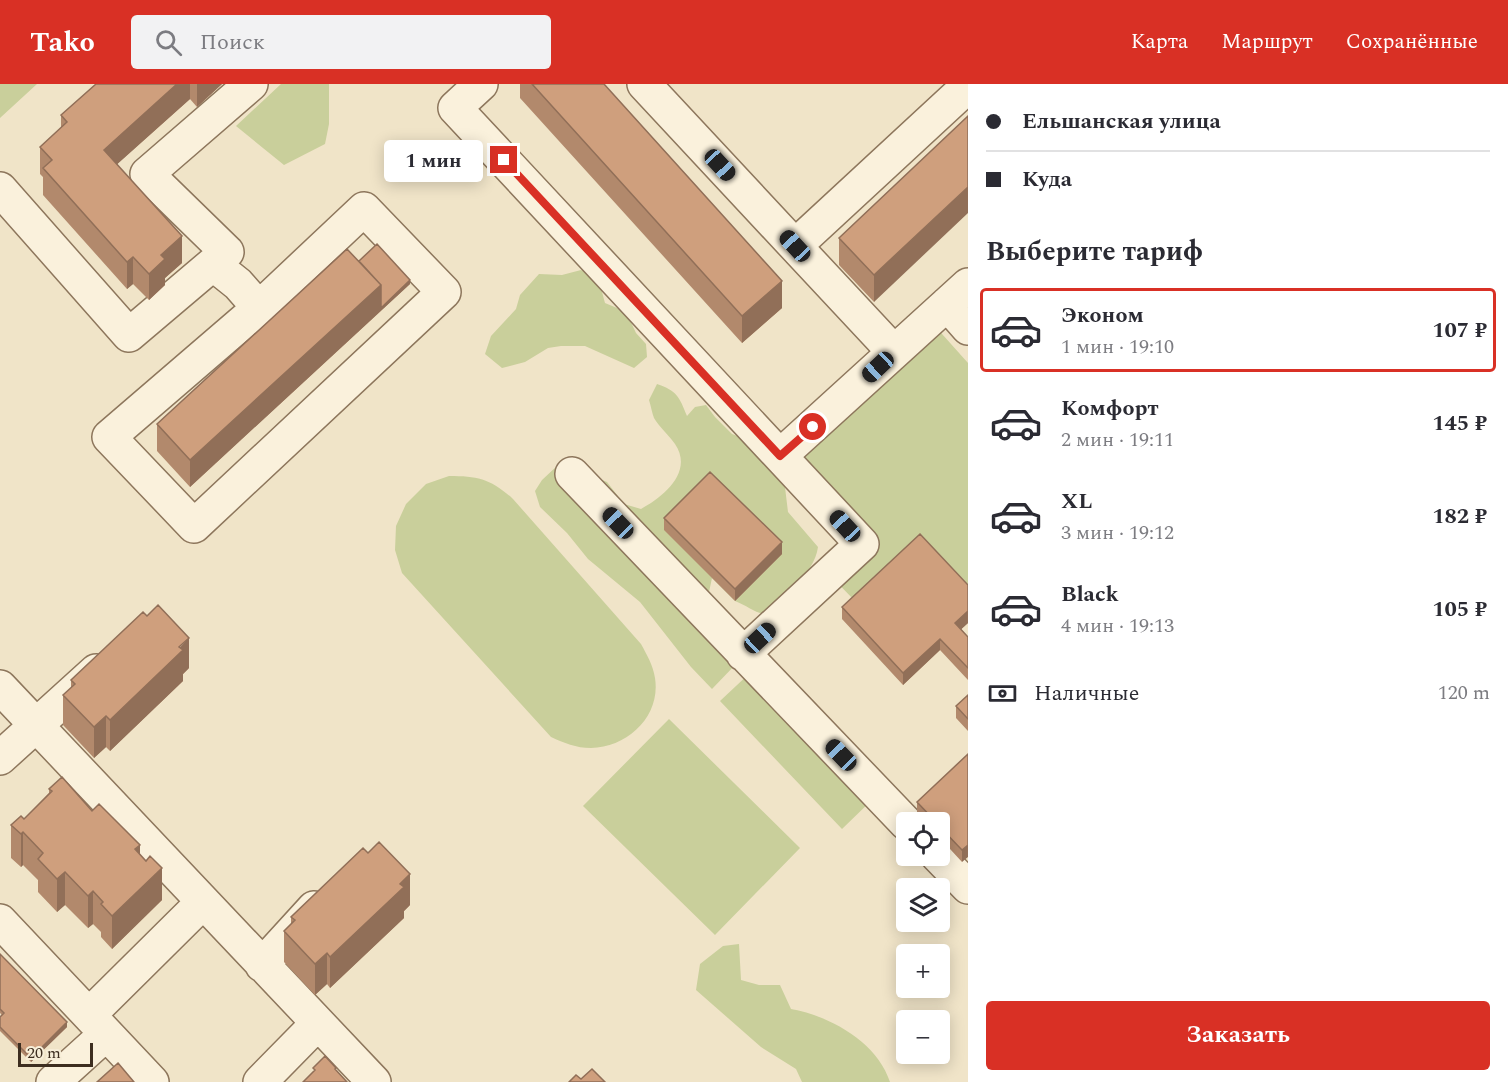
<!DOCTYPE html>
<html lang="ru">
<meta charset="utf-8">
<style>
:root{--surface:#fff;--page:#f2f2f3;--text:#2b2b33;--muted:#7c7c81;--line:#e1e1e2;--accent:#d93025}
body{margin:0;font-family:Spectral,serif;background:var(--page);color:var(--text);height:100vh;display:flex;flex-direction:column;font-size:22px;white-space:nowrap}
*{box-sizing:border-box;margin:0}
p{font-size:20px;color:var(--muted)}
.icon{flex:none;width:33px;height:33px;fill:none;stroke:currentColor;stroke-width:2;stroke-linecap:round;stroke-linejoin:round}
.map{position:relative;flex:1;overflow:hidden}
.panel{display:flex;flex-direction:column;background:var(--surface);width:540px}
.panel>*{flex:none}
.banner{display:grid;align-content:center;height:132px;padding:0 18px;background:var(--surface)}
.controls{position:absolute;left:896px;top:728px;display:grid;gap:12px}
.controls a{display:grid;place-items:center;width:54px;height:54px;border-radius:6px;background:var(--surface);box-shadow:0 3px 15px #0003;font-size:30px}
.scale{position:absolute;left:18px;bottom:15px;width:75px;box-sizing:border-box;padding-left:6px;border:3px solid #3d2e20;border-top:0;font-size:16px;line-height:21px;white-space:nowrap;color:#3d2e20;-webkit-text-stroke:4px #f7eed8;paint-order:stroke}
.end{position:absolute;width:27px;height:27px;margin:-14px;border:8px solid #d93025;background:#fff;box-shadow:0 0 0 3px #fff}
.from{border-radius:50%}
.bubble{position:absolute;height:42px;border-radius:6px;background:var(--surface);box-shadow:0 3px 15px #0003;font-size:20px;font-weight:700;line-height:42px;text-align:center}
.car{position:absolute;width:18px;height:36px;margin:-18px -9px;border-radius:8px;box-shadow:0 0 4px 2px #0007;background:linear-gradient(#222 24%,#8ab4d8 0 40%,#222 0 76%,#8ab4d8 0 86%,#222 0)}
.banner b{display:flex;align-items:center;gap:21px;height:57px;font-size:22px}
.banner b+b{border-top:2px solid var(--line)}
.banner i{width:15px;height:15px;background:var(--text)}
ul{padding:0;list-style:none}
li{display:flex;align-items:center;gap:18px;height:84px;margin:0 12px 9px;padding:0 6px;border:3px solid transparent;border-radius:6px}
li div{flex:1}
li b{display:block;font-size:22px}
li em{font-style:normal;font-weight:700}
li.active{border-color:var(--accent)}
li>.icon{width:54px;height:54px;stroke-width:1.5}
h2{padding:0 18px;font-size:27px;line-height:72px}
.pay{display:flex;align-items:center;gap:15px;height:66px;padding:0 18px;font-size:22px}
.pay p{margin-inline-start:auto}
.primary-button{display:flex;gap:12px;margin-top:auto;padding:12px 18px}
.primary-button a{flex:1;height:69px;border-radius:6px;background:var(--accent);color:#fff;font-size:24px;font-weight:700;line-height:69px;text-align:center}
header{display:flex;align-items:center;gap:36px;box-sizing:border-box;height:84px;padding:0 30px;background:var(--accent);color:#fff}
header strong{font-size:28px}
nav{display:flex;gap:33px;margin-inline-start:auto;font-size:21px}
.search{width:420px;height:54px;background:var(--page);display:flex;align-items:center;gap:15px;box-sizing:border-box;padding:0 21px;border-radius:6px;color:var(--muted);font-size:22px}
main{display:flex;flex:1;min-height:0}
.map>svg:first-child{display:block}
</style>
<header>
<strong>Tako</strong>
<div class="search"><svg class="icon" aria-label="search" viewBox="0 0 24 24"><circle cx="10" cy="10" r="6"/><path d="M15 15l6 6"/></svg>Поиск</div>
<nav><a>Карта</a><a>Маршрут</a><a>Сохранённые</a></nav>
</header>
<main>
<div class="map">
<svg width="968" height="998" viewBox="0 0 968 998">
<rect width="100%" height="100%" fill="#f0e4c8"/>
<path fill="#c9cf9b" d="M0 0H37L0 34Z
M281 0H329V40L325 60 284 81 236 42Z
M581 186C599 195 600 199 605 219L617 224 629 234 636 249 646 260 647 273 634 284 585 262H561L548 264 525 278 502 284 485 270 491 252 516 225 520 211 539 190 562 191Z
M934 241 968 279V501L923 453 855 517 823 484 857 452 784 375Z
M657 300C677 307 679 312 687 332L695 323 706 321 715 333 732 350 745 355 784 395 788 428 818 463C814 491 783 512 764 530 753 528 746 521 735 517L664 446 712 494 709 508 721 529 737 579 712 605 691 583 640 518 588 475 567 449 540 423 535 407 542 396 557 382 576 383 587 390 607 398 624 420 641 425C663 413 694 388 675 360 669 351 659 343 654 334 652 329 651 322 649 316Z
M449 392C478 392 491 395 513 415L641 560C647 571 653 581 655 594 661 632 628 663 591 664 576 664 564 659 551 653L402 489 395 466 396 442 406 420 426 400Z
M752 587 874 714 842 745 720 617Z
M669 635 800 764 715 851 583 722Z
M739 860 741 896 759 901H780L791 925C830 932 877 958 890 998H802L796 985 761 963 696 906 700 880 723 862Z"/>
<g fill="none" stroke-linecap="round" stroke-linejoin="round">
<g stroke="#8d765c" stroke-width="36">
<path id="minor" d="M481 0 455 24 862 460 743 570
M644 0 795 162 968 2
M0 105 129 251 227 168 147 90 251 0
M364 125 444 208 194 442 109 353 259 224Z
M795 162 894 268
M213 180 238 200 259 224
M947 220 968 244
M780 372 968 201
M572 390 906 739
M0 603 374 998
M0 674 96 587
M937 771 968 803
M0 837 152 998
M262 881 314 824
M89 931 203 818
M53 998 106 950
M260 998 318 939"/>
</g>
<use href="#minor" stroke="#faf1dc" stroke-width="33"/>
</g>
<path fill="#b2896c" d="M96 0H222L197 23 190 15 117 80 182 179 165 194V201L149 216 133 200 127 205 43 111V93L40 90V63L61 44V31Z
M520 0H604L782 224 742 259 520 14Z
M968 32 874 218 839 181V154Z
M359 177 410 200 190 403 157 367V340Z
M664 434 782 470 735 517 664 446Z
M968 501V539L961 545 968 553V596L940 566 903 601 842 535V523Z
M189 584 183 590V597L110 667 106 663 94 674 63 641V611L71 604V596Z
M968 611V647L956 634V622Z
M968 670 962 778 939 753V738H925L917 730V718Z
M49 705 92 727 140 770 162 816 112 865 101 853V848L93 840 88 844 65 821 57 828 38 808V796L23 781 21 783 11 774V741L24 735 49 709Z
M410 821 404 827V834L330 904 327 900 315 911 284 878V847L291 840V833Z
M0 870 67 943 31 978 0 947V933L2 931 0 929Z"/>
<path fill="#916f58" d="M177 0H190V15L104 92V66Z
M197 0H222L197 23Z
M968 103V129L874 218V191Z
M182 152V179L165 194V201L149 216V190L161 171Z
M133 173V200L127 205V178Z
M410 196V200L190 403V376L381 201Z
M782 197V224L742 259V232Z
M782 458V470L735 517V505Z
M968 527V539L955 551V539Z
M189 554V584L183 590V597L110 667V636Z
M940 555V566L903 601V589Z
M106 632V663L94 674V643Z
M23 748V781L21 783V750Z
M140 761V794L135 765Z
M968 761V773L962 778V766Z
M162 784V816L112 865V832Z
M65 788V821L57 828V795Z
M410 790V821L404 827V834L330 904V873Z
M93 807V840L88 844V812Z
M327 869V900L315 911V880Z
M67 938V943L31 978V974Z"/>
<path fill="#cf9f7d" stroke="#916f58" stroke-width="1.5" d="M96 0H177L104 66 182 152 161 171 165 175 149 190 133 173 127 178 43 84 52 76 40 63 67 38 61 31Z
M532 0H604L782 197 742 232Z
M968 32V103L874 191 839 154Z
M377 160 410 196 381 224V201L359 177Z
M347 165 381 201 190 376 157 340Z
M710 388 782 458 735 505 664 434Z
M920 450 968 501V527L955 539 968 553V584L940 555 903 589 842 523Z
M158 521 189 554 179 563 183 566 110 636 106 632 94 643 63 611 75 600 71 596 143 528 147 532Z
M968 611V635L956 622Z
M968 670V761L962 766 939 742V738H936L917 718Z
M62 693 92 727 99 720 140 761 135 765 146 777 150 772 162 784 112 832 101 820 103 818 93 807 88 812 65 788 57 795 38 775 43 769 23 748 21 750 11 741 21 732 24 735 52 707 49 705Z
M379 758 410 790 400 800 404 803 330 873 327 869 315 880 284 847 295 836 291 833 363 764 368 769Z
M0 870 67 938 31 974 0 943V933L4 929 0 925Z
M325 972 336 984 335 985 347 998H303L315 986 313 984Z
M118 979 134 998H97Z
M592 985 605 998H569L576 991 581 995Z"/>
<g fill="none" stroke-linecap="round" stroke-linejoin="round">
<path stroke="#d93025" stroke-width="8" d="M504 76 780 372 813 343"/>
</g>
</svg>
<div class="controls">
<a><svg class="icon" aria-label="locate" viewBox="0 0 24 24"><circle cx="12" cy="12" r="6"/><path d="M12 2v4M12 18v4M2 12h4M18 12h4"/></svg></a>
<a><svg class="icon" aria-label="layers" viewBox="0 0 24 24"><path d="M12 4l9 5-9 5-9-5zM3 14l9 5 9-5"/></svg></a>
<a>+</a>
<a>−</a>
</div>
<div class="scale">20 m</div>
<i class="end from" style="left:813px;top:343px"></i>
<i class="end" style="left:504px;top:76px"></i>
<div class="bubble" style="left:384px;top:56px;width:99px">1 мин</div>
<i class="car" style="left:720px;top:81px;rotate:137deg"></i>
<i class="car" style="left:795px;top:162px;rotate:317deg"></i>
<i class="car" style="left:878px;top:283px;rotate:227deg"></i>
<i class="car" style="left:618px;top:439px;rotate:316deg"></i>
<i class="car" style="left:845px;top:442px;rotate:317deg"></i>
<i class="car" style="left:760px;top:554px;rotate:47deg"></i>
<i class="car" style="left:841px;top:671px;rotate:316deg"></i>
</div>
<section class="panel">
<div class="banner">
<b><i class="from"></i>Ельшанская улица</b>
<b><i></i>Куда</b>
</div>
<h2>Выберите тариф</h2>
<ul>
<li class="active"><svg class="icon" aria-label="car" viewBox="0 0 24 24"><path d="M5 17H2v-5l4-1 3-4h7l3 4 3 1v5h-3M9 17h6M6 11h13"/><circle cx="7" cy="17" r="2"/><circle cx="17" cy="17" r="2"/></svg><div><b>Эконом</b><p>1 мин · 19:10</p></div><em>107 ₽</em></li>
<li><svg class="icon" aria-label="car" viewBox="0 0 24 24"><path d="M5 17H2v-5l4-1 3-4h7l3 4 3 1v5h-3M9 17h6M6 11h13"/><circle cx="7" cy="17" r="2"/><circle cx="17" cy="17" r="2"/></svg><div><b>Комфорт</b><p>2 мин · 19:11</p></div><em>145 ₽</em></li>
<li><svg class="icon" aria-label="car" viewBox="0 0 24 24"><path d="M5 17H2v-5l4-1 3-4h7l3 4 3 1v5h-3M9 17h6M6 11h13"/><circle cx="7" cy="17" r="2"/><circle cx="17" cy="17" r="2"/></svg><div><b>XL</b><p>3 мин · 19:12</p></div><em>182 ₽</em></li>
<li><svg class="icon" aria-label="car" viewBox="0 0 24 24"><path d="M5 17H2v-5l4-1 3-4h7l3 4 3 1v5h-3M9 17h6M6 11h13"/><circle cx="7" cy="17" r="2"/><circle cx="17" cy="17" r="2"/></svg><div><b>Black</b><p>4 мин · 19:13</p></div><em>105 ₽</em></li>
</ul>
<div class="pay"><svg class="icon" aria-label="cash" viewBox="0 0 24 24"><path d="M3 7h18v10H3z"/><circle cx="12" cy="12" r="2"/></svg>Наличные<p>120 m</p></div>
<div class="primary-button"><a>Заказать</a></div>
</section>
</main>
